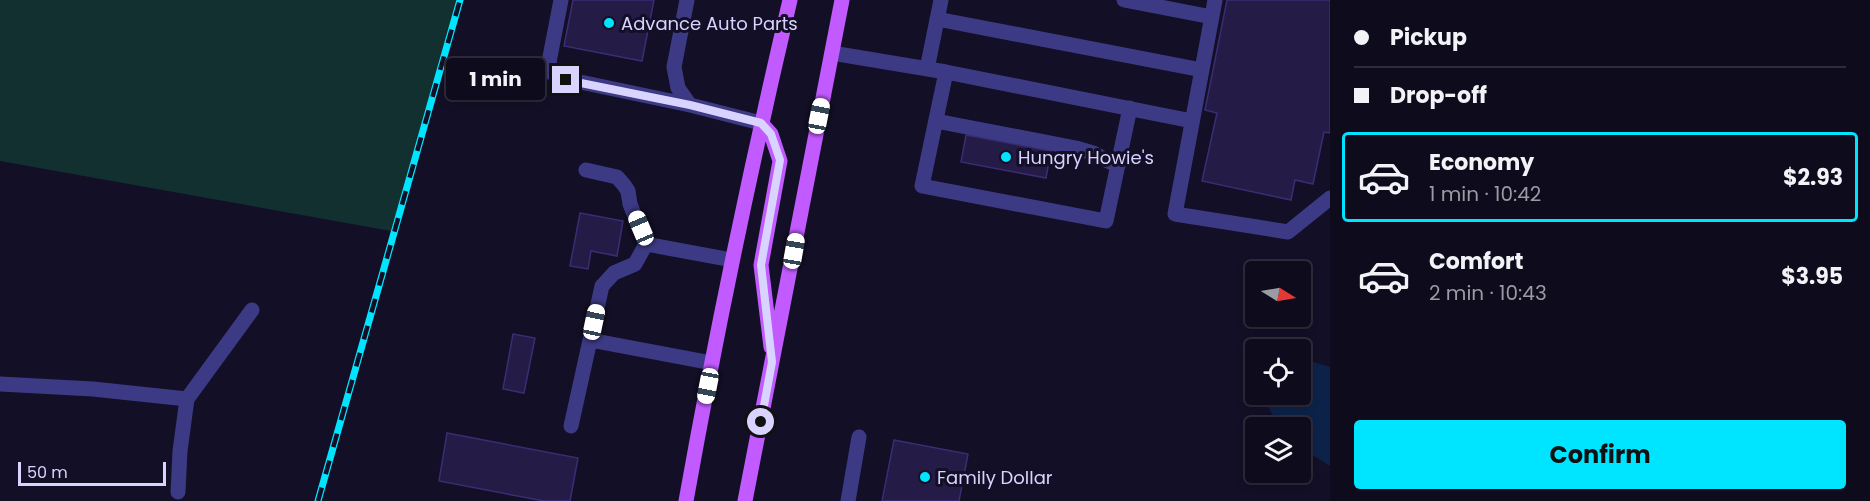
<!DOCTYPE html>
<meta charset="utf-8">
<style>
:root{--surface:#0e0b1c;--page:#171425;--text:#f1f3f6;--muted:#9b9ba3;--line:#2e2b3b;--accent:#00e5ff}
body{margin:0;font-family:Poppins,sans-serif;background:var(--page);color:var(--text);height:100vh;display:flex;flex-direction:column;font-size:22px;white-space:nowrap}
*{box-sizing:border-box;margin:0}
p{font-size:20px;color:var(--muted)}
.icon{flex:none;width:33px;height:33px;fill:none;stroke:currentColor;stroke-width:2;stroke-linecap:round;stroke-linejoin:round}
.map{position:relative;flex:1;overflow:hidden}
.sheet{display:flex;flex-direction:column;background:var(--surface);width:540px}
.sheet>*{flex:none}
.hud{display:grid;align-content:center;height:132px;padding:0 24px;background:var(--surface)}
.needle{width:39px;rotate:101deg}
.controls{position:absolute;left:1245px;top:261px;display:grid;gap:12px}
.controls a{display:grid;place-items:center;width:66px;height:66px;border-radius:6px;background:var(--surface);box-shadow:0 3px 9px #0003,0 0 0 2px var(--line);font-size:30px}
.scale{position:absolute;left:18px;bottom:15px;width:148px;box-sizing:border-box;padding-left:6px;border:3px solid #d9d4ff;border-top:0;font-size:16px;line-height:21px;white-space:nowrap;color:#d9d4ff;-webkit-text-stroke:4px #130f26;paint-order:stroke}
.end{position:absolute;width:27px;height:27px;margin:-14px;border:8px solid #d9d4ff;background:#111;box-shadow:0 0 0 3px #111}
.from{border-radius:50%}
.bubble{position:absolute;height:42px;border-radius:6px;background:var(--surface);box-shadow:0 3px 9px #0003,0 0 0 2px var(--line);font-size:20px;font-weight:700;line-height:42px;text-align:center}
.car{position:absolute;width:18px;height:36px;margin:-18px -9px;border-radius:8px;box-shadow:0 0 4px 2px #0007;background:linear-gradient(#fff 24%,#345 0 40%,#fff 0 76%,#345 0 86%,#fff 0)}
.hud b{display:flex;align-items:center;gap:21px;height:57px;font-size:22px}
.hud b+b{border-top:2px solid var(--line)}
.hud i{width:15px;height:15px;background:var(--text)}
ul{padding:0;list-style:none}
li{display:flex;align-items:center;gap:18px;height:90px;margin:0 12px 9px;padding:0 12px;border:3px solid transparent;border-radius:6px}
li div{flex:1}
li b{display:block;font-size:22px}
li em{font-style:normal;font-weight:700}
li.current{border-color:var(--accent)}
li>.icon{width:54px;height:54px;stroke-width:1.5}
.cta{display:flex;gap:12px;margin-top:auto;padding:12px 24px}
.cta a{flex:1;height:69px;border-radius:6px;background:var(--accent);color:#111;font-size:24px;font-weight:700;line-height:69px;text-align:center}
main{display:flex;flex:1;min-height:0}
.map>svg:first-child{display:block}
</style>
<main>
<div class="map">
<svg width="1330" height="501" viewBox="0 0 1330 501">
<rect width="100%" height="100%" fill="#130f26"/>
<path fill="#12302f" d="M0 0H457L391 231 0 161Z"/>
<path fill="#0c2248" d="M1301 358 1330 367V466L1301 448 1300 428 1280 427 1261 395 1300 394Z"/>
<path fill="#241b47" stroke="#3b2d73" stroke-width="1.5" d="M573 0H654L642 61 564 46Z
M1227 0H1330V133L1324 132 1313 184 1295 180 1291 200 1202 181 1217 113 1205 110Z
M966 135 1051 151 1046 178 961 162Z
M580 213 623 221 617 256 591 251 588 269 570 266Z
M513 334 535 338 524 393 503 389Z
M447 433 578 458 570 501H544L439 481Z
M894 440 968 454 959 501H882Z"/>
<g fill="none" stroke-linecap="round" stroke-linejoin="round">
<path stroke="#3d3a85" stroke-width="15" d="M561 0 549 62 553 74 566 79 690 105 761 123
M687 0 674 67 678 88 690 105
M1124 0 1212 17
M1215 0 1175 214 1288 232 1330 198
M937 19 1202 70
M832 53 946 72 1192 121
M927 69 941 0
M946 72 922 186 1106 221 1130 108
M936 121 1076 148 1093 153 1118 166
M646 244 732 260
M590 340 712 363
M0 384 93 389 187 399 180 451 178 492
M187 399 252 310
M571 426 602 286 614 273 635 264 646 244 630 204 628 191 624 185 617 177 586 170
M848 501 859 437"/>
<path stroke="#c25bff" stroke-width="15" d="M761 123 771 134 780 161 761 265 771 347
M686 501C716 333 751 166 790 0
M745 501 842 0"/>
<g stroke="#00e5ff" stroke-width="7">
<path id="rail" d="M318 501 460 0"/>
</g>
<use href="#rail" stroke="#130f26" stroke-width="4.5" stroke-dasharray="14" stroke-linecap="butt"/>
</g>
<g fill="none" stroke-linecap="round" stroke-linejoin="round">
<path stroke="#d9d4ff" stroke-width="8" d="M566 80 690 105 761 123 771 134 780 160 761 265 772 362 761 422"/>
</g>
<g fill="#00e5ff" stroke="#130f26" stroke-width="2">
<circle cx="609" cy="23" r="6"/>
<circle cx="1006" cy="157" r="6"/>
<circle cx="925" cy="477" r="6"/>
</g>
<g text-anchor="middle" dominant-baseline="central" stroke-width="6" stroke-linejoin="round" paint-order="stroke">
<g font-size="18" fill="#d9d4ff" stroke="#130f26" text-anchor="start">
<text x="621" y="23">Advance Auto Parts</text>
<text x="1018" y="157">Hungry Howie's</text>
<text x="937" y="477">Family Dollar</text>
</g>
</g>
</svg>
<div class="controls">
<a><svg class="needle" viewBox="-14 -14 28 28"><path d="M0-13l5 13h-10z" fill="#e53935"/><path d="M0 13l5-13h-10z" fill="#9b9ba3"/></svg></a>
<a><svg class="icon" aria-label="locate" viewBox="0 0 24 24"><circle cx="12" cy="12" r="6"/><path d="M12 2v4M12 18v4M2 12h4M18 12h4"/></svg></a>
<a><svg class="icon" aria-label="layers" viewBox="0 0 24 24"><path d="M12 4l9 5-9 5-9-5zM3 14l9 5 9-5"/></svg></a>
</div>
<div class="scale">50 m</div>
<i class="end from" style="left:761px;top:422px"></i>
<i class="end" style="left:566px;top:80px"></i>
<div class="bubble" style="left:446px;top:58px;width:99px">1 min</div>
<i class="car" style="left:819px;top:116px;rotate:11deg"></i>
<i class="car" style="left:641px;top:228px;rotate:337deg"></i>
<i class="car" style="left:794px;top:251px;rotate:10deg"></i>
<i class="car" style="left:594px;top:322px;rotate:12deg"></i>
<i class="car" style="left:708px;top:386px;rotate:191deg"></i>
</div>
<section class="sheet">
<div class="hud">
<b><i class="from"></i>Pickup</b>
<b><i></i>Drop-off</b>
</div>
<ul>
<li class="current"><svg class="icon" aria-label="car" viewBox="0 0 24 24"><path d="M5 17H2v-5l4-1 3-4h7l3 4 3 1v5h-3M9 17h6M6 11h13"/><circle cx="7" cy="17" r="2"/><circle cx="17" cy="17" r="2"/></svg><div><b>Economy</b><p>1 min · 10:42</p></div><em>$2.93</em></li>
<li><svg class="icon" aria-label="car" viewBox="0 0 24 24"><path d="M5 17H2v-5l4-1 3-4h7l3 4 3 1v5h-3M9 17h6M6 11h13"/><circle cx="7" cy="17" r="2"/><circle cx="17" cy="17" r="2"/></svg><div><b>Comfort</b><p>2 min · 10:43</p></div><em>$3.95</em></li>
</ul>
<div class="cta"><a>Confirm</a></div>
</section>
</main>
